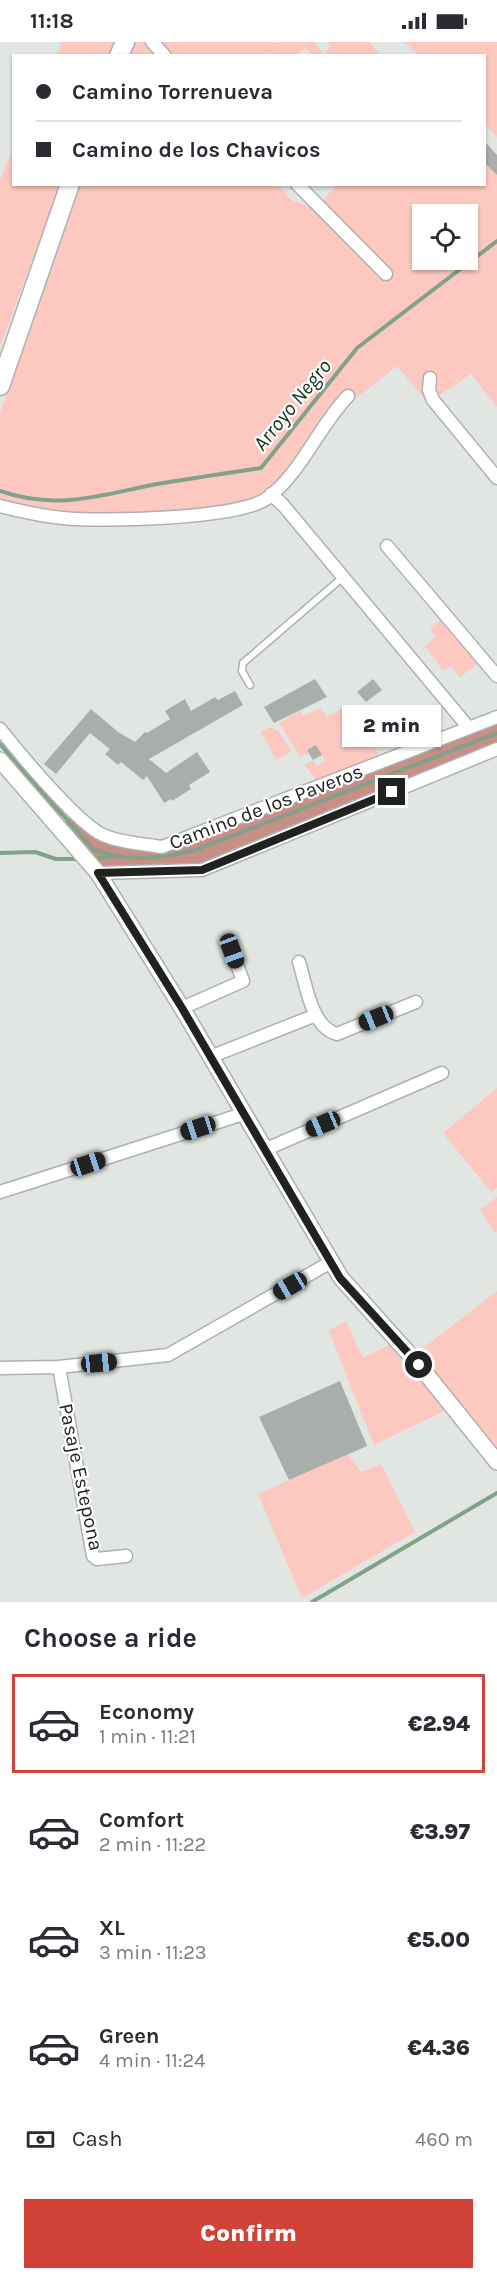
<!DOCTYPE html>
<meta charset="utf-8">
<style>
:root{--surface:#fff;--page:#f7f7f7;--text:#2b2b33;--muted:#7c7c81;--line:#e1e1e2;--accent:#d14339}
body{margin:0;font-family:Karla,sans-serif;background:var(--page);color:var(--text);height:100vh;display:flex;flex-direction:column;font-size:22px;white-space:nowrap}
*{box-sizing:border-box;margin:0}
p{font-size:20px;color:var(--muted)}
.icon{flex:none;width:33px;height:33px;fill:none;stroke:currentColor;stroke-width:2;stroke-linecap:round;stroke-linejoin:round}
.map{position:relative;height:1560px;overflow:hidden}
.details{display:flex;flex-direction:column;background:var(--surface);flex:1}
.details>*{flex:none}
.hud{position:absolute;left:12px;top:12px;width:474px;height:132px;border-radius:0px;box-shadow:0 2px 4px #0004;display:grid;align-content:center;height:132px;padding:0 24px;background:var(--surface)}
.buttons{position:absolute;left:412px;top:162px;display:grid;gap:12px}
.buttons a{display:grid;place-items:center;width:66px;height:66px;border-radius:0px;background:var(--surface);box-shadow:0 2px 4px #0004;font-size:30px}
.end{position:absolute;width:27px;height:27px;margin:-14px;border:8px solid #202220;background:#fff;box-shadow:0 0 0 3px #fff}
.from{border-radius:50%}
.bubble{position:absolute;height:42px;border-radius:0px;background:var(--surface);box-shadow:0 2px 4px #0004;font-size:20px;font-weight:800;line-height:42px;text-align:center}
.car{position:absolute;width:18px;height:36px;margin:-18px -9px;border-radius:8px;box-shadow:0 0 4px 2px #0007;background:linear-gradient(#222 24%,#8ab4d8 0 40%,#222 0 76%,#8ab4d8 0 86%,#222 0)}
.hud b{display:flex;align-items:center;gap:21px;height:57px;font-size:22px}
.hud b+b{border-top:2px solid var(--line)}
.hud i{width:15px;height:15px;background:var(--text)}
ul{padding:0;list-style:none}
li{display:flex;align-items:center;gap:18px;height:99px;margin:0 12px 9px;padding:0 12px;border:3px solid transparent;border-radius:0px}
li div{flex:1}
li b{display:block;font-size:22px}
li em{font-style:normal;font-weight:800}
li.active{border-color:var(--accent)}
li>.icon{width:54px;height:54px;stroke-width:1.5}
h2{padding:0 24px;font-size:27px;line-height:72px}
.pay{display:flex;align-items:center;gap:15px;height:66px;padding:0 24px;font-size:22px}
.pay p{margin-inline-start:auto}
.button{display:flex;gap:12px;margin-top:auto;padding:12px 24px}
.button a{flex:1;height:69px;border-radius:0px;background:var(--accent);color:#fff;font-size:24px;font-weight:800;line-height:69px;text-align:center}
.status{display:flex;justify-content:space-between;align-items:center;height:42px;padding:0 30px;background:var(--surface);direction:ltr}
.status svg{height:16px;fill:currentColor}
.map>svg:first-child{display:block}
</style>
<div class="status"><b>11:18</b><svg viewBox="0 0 49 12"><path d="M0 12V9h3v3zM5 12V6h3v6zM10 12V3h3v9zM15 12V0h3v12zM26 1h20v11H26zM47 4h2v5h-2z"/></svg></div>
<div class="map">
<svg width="497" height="1560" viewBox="0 0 497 1560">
<rect width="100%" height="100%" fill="#e1e6e2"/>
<path fill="#fcc8c0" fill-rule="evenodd" d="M62 0H114L109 13H56Z
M133 0H145L158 13 127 14Z
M159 0H314L323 10 320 13H313L305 6 297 13H270L279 3 269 13H172Z
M327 0H369L381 13H322L331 5Z
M405 0H497V95L485 82 484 14 418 13Z
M13 107 14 142 61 143 0 304V138Z
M485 120 497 133V365L471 332 428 361 397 324 340 369 289 440 282 434 260 452 240 461 138 472 70 471 0 458V371L78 143H277L293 159 312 165 321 161 336 143 484 142ZM423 172H468V218H423Z
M441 576 479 621 460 635 451 624 443 629 425 604 436 595 430 587Z
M347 664 382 716 317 740 305 723 313 718 317 724 325 719 316 703 307 708 309 711 300 715 279 681 300 669 303 674 320 666 327 675Z
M270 685 278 689 291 709 276 718 261 690Z
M497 1046V1146L491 1150 443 1091Z
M497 1155V1189L495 1191 480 1168Z
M497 1249V1414L416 1312Z
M346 1279 363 1316 393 1301 446 1368 374 1403 329 1289Z
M348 1412 361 1430 381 1422 415 1490 302 1556 258 1452Z"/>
<path fill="#c98f87" d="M497 679V703L202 823 103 825 62 782 73 772 95 795 163 809Z
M14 712 66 769 58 777 7 718Z"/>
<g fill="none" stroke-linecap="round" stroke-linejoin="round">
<path stroke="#80a288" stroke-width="4" d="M0 449C57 469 101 453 157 442 192 436 227 431 261 426L357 306 497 199
M0 702 93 807C127 821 164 817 198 807L497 691
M0 811 35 810 56 817H76
M98 816 112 815
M312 1560 497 1451"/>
</g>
<path fill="#a9aeaa" d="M484 99 497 113V133L484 120Z
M315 637 327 655 274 681 264 665Z
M373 637 382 648 366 660 357 650Z
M235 649 243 663 149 717 166 731 197 710 210 730 189 743 191 747 172 759 171 757 164 761 147 734 143 738 121 720 118 723 105 712 110 707 90 691 56 732 44 722 91 667 118 690 135 700 145 690 147 691 170 677 165 669 185 657 191 669 215 655 218 658Z
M407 679 415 698 401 703 397 694 375 701 372 694Z
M316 703 322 713 313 718 307 708Z
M340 1339 367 1404 289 1438 259 1375Z"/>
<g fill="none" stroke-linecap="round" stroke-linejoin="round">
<g stroke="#adb2ae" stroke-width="9">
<path id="service" d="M250 643 242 629 243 621 342 536"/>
</g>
<g stroke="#adb2ae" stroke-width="15">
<path id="minor" d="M152 0 165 14
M297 142 386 232
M430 336 429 348 433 358 497 436
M271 452 283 463 469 686
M0 464C20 469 42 474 63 476 101 480 236 477 266 457 301 432 318 385 348 354
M387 504 497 634
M0 687C19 711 78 782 103 793 121 801 144 802 162 805L497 675
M98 831 202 828 497 707
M299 920C306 942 311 985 337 992L416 960
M182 966 243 939 232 909
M210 1015 316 973
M264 1108 442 1031
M0 1150 243 1072
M59 1325 93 1514 97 1517 126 1514
M0 1326 59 1325 168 1313 331 1220"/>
</g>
<g stroke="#adb2ae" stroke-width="18">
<path id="tertiary" d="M0 718 98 831 182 966 341 1236 419 1323 497 1420"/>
</g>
<g stroke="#adb2ae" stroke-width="21">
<path id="secondary" d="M119 14 125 0
M0 344 70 142"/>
</g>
<use href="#service" stroke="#fff" stroke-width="6"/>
<use href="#minor" stroke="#fff" stroke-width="12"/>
<use href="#tertiary" stroke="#fff" stroke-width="15"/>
<use href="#secondary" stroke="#fff" stroke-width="18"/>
</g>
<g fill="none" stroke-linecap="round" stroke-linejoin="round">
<path stroke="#202220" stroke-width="8" d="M392 750 202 828 98 831 182 966 340 1236 419 1323"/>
</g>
<g text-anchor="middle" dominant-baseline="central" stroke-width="4.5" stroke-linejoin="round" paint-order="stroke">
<g font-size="20" fill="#202220" stroke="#fff">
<text transform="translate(266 765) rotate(-21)">Camino de los Paveros</text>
<text transform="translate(81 1435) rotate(78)">Pasaje Estepona</text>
</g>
<g font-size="21" font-style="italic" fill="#0c3219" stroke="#fff">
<text transform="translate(292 363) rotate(-51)">Arroyo Negro</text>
</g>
</g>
</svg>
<div class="buttons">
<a><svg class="icon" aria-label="locate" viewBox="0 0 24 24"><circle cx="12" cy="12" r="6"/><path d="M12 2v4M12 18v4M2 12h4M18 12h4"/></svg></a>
</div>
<i class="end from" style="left:419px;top:1323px"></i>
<i class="end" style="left:392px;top:750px"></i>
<div class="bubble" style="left:342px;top:663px;width:99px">2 min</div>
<i class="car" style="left:232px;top:909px;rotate:160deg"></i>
<i class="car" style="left:376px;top:976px;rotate:248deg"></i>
<i class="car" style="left:323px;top:1082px;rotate:247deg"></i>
<i class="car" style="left:198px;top:1086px;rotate:252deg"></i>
<i class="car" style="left:88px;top:1122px;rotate:72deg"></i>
<i class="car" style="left:290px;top:1244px;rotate:240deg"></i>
<i class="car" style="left:99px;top:1321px;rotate:84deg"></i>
<div class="hud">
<b><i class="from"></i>Camino Torrenueva</b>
<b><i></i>Camino de los Chavicos</b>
</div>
</div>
<section class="details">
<h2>Choose a ride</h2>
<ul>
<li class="active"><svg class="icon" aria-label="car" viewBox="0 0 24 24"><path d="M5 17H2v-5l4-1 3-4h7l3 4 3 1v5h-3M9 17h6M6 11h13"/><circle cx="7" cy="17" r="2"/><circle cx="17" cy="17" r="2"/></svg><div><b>Economy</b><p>1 min · 11:21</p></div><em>€2.94</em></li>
<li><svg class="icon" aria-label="car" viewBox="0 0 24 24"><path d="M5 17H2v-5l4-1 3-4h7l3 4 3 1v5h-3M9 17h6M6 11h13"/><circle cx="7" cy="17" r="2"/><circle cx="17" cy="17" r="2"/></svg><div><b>Comfort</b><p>2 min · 11:22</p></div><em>€3.97</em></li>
<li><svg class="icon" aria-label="car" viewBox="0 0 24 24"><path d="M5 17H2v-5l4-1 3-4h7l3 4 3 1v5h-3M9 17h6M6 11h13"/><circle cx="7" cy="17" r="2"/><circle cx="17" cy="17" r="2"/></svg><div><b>XL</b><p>3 min · 11:23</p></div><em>€5.00</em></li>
<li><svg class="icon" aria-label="car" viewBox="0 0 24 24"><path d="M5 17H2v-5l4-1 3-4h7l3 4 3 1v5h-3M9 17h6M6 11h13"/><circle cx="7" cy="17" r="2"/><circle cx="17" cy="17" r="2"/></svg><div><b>Green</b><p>4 min · 11:24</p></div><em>€4.36</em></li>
</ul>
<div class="pay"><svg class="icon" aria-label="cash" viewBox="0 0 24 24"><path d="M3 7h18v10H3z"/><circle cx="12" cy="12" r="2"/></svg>Cash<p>460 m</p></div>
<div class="button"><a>Confirm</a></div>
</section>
